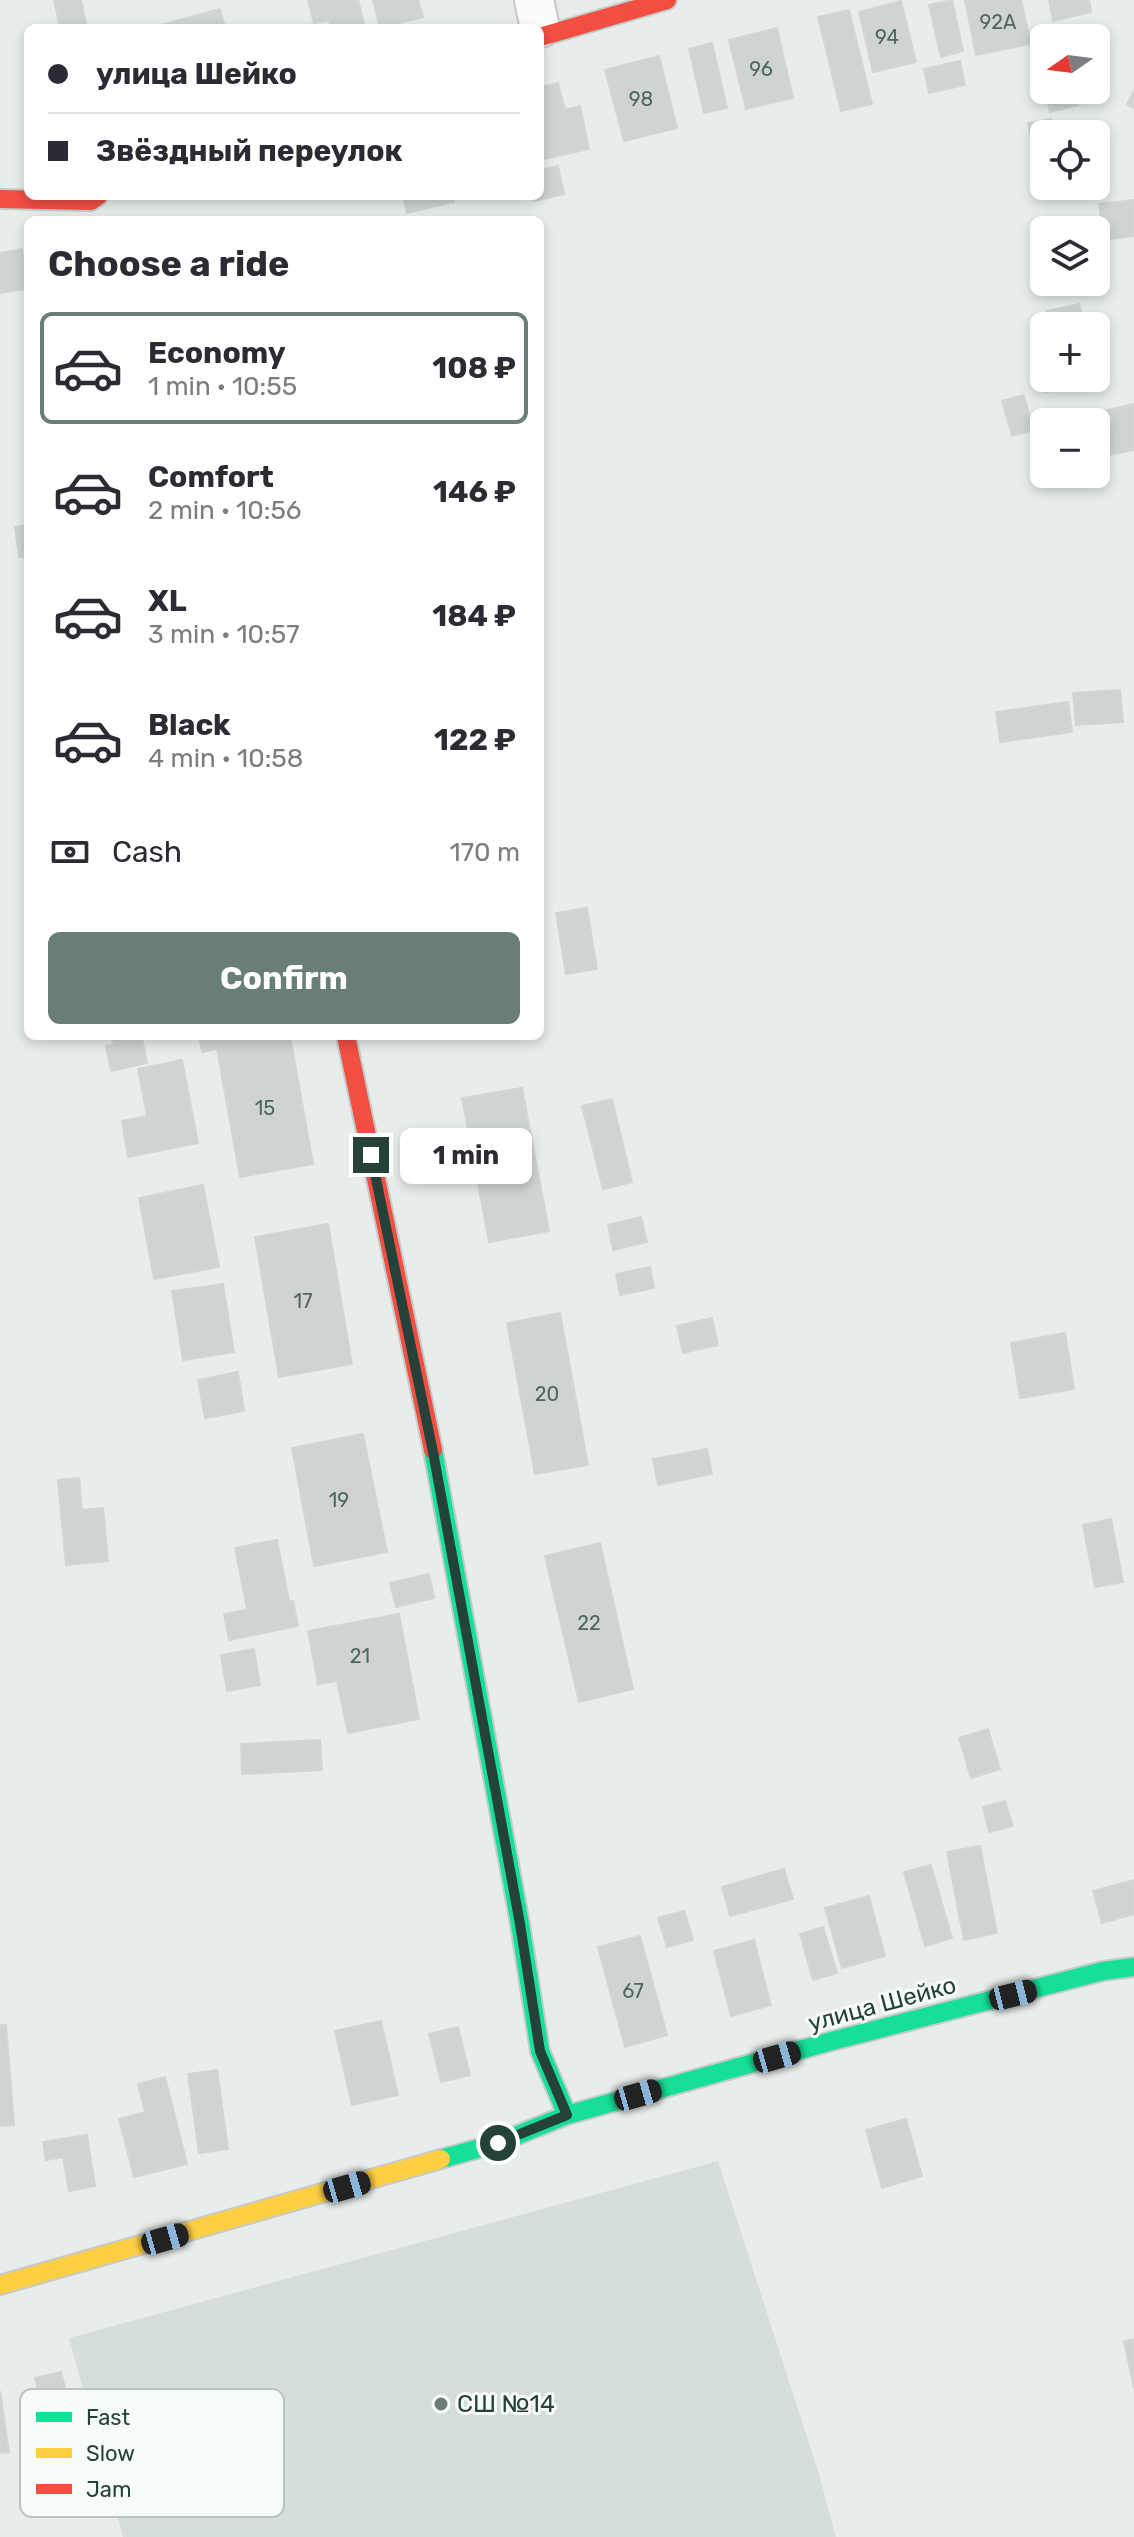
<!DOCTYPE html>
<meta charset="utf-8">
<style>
:root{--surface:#fff;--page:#f7f7f7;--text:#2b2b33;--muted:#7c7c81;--line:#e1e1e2;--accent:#697e78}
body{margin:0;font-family:Rubik,sans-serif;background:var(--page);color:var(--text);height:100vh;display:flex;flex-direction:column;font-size:30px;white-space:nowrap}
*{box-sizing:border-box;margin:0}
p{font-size:26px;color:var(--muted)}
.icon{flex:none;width:44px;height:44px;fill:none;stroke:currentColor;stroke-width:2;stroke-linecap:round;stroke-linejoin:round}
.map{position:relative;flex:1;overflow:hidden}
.sheet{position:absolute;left:24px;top:216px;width:520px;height:824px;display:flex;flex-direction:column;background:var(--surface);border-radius:12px;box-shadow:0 4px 12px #0003}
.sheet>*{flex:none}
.hud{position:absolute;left:24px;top:24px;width:520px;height:176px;border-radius:12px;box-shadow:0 4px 12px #0003;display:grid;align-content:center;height:176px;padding:0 24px;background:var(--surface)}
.needle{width:52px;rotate:256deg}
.tools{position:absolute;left:1030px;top:24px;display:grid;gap:16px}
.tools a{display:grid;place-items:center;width:80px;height:80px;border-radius:12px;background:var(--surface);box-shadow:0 4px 12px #0003;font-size:40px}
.end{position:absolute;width:36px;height:36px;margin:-18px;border:10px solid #24423a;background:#fff;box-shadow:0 0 0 4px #fff}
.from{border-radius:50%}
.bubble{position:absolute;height:56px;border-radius:12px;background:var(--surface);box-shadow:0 4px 12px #0003;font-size:26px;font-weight:700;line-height:56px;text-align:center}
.car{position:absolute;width:24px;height:48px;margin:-24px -12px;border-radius:10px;box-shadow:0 0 6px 2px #0007;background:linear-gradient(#222 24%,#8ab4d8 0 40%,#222 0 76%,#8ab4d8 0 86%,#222 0)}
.hud b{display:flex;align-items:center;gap:28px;height:76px;font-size:30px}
.hud b+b{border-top:2px solid var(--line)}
.hud i{width:20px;height:20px;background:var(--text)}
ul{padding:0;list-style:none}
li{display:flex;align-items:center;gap:24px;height:112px;margin:0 16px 12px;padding:0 8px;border:4px solid transparent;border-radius:12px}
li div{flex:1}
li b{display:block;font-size:30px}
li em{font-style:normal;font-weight:700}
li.active{border-color:var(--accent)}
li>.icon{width:72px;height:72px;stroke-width:1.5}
h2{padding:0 24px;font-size:36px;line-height:96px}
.pay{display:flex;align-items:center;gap:20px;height:88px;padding:0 24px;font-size:30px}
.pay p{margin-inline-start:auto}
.action{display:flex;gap:16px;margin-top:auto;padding:16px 24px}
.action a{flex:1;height:92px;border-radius:12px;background:var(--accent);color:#fff;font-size:32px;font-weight:700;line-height:92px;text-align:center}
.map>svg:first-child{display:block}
</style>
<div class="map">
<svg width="1134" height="2537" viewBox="0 0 1134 2537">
<rect width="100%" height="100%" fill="#e8edeb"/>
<path fill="#d6dedb" d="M718 2161 818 2471 836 2537H123L69 2338Z"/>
<path fill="#cfd4d2" stroke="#d1d6d4" stroke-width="2" d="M54 0H81L87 28H60Z
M308 0H358L365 28H331L329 20 314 23Z
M373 0H418L423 17 380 28Z
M952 0 963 51 941 57 929 5Z
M965 0H1021L1031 44 976 55Z
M1049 0H1089L1091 12 1053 21Z
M901 1 916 62 873 72 859 12Z
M220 9 225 28H150Z
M849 10 872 104 841 111 818 17Z
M777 28 793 98 746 109 729 40Z
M712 43 727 108 704 113 689 49Z
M659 56 677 128 624 141 605 70Z
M960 61 965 85 929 93 924 69Z
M558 83 565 110 580 106 589 149 540 160V87Z
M1045 90H1075L1078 105 1050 112Z
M1134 91V108L1127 104Z
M1051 119 1054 134H1044L1045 186 1041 187 1028 123Z
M558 166 564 194 534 201 533 196H540V170Z
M403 196H453L454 202 407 213Z
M1134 200V236L1103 240 1099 204Z
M22 249 27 289 0 293V253Z
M1079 304 1083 318 1088 317 1090 326H1051L1047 311Z
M1096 349 1103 379 1046 392 1040 365 1044 364V378H1096Z
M1024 395 1033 430 1012 436 1002 401Z
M1134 404V450L1108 455 1099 412Z
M28 525V556L19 557 15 527Z
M1120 690 1123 722 1076 725 1073 693Z
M1068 702 1072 732 1000 742 996 712Z
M587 908 597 969 566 974 556 913Z
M112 1036H152L142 1038 147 1063 111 1071 106 1046 114 1044Z
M199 1036H290L313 1164 240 1177 217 1049 202 1052Z
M182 1060 198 1143 128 1157 122 1121 147 1116 138 1069Z
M522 1088 549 1231 489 1242 462 1098Z
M612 1099 632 1182 603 1189 582 1106Z
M203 1185 219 1267 154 1279 139 1198Z
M641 1217 647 1242 613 1250 608 1225Z
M328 1224 352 1364 279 1377 255 1237Z
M650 1267 654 1288 620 1295 616 1274Z
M223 1284 234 1352 183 1360 172 1291Z
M560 1313 588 1465 535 1474 507 1323Z
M712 1318 718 1345 683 1353 677 1326Z
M1065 1333 1074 1389 1020 1398 1011 1343Z
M238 1372 244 1411 205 1418 198 1380Z
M363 1434 387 1552 314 1566 292 1448Z
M707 1449 712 1474 658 1485 653 1459Z
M79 1478 82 1510 103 1508 108 1561 66 1565 58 1480Z
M1111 1519 1123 1582 1095 1587 1083 1525Z
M277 1540 289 1601 247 1609 235 1548Z
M600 1543 633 1689 579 1702 545 1556Z
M429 1574 434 1598 396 1607 390 1583Z
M293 1601 298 1626 229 1640 224 1614Z
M399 1614 419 1719 348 1733 337 1681 318 1684 308 1631Z
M254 1649 260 1685 227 1691 221 1655Z
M988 1729 1000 1769 971 1778 959 1738Z
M320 1740 322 1770 242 1774 241 1744Z
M1005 1801 1013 1826 989 1832 983 1807Z
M980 1846 997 1933 964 1940 947 1852Z
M931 1865 952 1938 925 1946 904 1872Z
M784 1869 793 1899 730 1916 722 1887Z
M1134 1880V1914L1102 1923 1093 1891Z
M869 1896 885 1956 842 1968 825 1908Z
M684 1911 693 1940 667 1947 658 1918Z
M823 1927 837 1973 813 1980 800 1934Z
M640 1936 667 2035 625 2047 598 1947Z
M754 1940 771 2005 731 2016 714 1951Z
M381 2021 398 2095 352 2105 335 2031Z
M0 2025H6L14 2125 0 2126Z
M458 2027 470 2075 441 2082 429 2034Z
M217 2070 228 2149 199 2153 188 2074Z
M165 2077 187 2164 134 2177 119 2119 145 2112 138 2084Z
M906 2119 922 2176 882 2188 866 2130Z
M87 2135 95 2186 69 2191 63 2157 46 2160 43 2142Z
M1134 2339V2388L1124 2341Z
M61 2372 78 2441 52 2448 35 2378Z
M0 2391 9 2452 0 2453Z"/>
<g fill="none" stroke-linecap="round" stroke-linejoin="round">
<g stroke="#c5cac8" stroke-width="42">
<path id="street" d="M534 0 540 28"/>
</g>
<g stroke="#c3cbc8" stroke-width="22">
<path id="fast" d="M433 1450 520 1924 540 2051 567 2115
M441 2159 498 2143 567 2115 832 2041 1103 1971 1134 1967"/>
</g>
<g stroke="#c3cbc8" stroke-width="22">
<path id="slow" d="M0 2285 441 2159"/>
</g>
<g stroke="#c3cbc8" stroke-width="22">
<path id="jam" d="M540 37 667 0
M0 199 91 201 98 196
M346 1036 433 1450"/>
</g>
<use href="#street" stroke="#fcfcfc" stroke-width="38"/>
<use href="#fast" stroke="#16e098" stroke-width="18"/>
<use href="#slow" stroke="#ffcf43" stroke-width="18"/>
<use href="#jam" stroke="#f24e42" stroke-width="18"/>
</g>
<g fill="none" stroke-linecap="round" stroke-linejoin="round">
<path stroke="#24423a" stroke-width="10" d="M371 1155 433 1452 520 1924 540 2051 567 2115 498 2143"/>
</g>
<circle fill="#697e78" stroke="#f7fbf9" stroke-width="3" cx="441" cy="2404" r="8"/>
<g text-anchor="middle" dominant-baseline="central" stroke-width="6" stroke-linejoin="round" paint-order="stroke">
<g font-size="20" fill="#506761">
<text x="998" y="22">92А</text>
<text x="887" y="37">94</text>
<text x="761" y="69">96</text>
<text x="641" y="99">98</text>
<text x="265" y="1108">15</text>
<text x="303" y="1301">17</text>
<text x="547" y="1394">20</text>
<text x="339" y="1500">19</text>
<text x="589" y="1623">22</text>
<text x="360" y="1656">21</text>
<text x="633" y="1991">67</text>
</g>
<g font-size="24" fill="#24423a" stroke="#f7fbf9">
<text transform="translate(882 2004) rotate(-15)">улица Шейко</text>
</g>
<g font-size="24" fill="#24423a" stroke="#f7fbf9" text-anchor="start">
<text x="457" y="2404">СШ №14</text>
</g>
</g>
<rect x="20" y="2389" width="264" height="128" rx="12" fill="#f7fbf9" stroke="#b8c4c0" stroke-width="2"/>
<rect x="36" y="2412" width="36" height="10" fill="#16e098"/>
<rect x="36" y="2448" width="36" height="10" fill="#ffcf43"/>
<rect x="36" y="2484" width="36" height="10" fill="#f24e42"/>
<g font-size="22" fill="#24423a">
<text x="86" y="2425">Fast</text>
<text x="86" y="2461">Slow</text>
<text x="86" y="2497">Jam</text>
</g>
</svg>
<div class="tools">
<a><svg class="needle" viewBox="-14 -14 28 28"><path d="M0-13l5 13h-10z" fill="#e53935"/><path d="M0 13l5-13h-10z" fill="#7c7c81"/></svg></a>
<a><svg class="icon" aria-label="locate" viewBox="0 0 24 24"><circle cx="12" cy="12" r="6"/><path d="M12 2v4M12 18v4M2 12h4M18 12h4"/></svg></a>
<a><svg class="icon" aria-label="layers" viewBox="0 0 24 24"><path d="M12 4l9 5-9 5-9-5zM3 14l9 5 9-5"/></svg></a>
<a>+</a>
<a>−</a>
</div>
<i class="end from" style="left:498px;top:2143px"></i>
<i class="end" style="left:371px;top:1155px"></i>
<div class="bubble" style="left:400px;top:1128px;width:132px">1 min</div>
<i class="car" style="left:1013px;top:1995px;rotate:76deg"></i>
<i class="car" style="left:777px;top:2057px;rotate:74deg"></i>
<i class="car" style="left:638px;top:2095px;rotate:74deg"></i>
<i class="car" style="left:347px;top:2187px;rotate:74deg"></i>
<i class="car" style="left:165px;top:2239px;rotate:74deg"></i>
<div class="hud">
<b><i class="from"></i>улица Шейко</b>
<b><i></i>Звёздный переулок</b>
</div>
<section class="sheet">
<h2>Choose a ride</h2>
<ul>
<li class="active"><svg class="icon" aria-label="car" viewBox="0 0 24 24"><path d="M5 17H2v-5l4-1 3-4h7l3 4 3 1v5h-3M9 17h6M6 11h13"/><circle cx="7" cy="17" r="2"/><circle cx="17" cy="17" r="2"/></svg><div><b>Economy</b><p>1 min · 10:55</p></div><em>108 ₽</em></li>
<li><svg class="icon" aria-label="car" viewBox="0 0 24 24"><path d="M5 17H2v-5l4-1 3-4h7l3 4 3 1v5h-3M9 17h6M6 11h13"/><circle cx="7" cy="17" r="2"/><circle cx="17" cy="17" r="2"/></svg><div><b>Comfort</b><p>2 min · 10:56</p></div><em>146 ₽</em></li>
<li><svg class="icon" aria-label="car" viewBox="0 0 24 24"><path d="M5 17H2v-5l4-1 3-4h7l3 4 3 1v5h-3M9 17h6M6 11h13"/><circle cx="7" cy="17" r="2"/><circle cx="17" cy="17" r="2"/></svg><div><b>XL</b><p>3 min · 10:57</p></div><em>184 ₽</em></li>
<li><svg class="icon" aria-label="car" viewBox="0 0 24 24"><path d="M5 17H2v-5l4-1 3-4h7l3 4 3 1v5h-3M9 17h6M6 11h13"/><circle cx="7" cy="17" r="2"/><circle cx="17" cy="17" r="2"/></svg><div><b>Black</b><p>4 min · 10:58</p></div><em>122 ₽</em></li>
</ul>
<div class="pay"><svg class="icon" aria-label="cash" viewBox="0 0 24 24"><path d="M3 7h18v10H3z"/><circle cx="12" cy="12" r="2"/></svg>Cash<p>170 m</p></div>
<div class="action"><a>Confirm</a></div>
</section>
</div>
